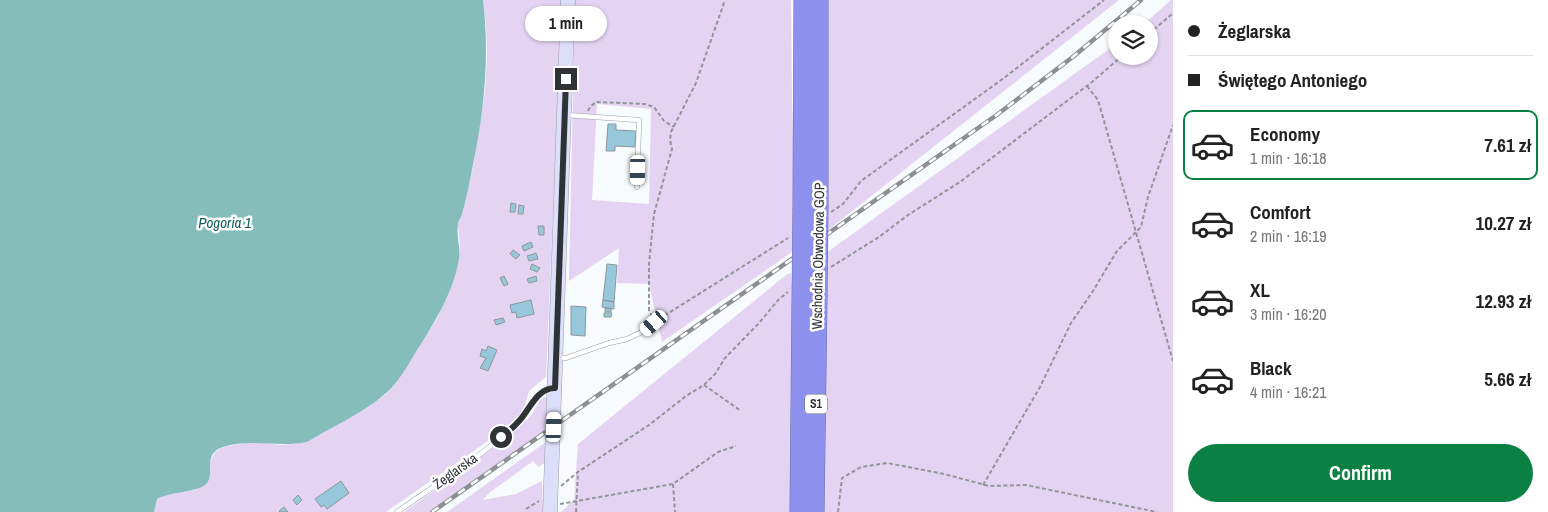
<!DOCTYPE html>
<meta charset="utf-8">
<style>
:root{--surface:#fff;--page:#f6f6f6;--text:#222;--muted:#767676;--line:#e0e0e0;--accent:#0b8043}
body{margin:0;font-family:"Archivo Narrow",sans-serif;background:var(--page);color:var(--text);height:100vh;display:flex;flex-direction:column;font-size:19px;white-space:nowrap}
*{box-sizing:border-box;margin:0}
p{font-size:16px;color:var(--muted)}
.icon{flex:none;width:28px;height:28px;fill:none;stroke:currentColor;stroke-width:2;stroke-linecap:round;stroke-linejoin:round}
.map{position:relative;flex:1;overflow:hidden}
.side{display:flex;flex-direction:column;background:var(--surface);width:375px}
.side>*{flex:none}
.banner{display:grid;align-content:center;height:110px;padding:0 15px;background:var(--surface)}
.fabs{position:absolute;left:1108px;top:15px;display:grid;gap:10px}
.fabs a{display:grid;place-items:center;width:50px;height:50px;border-radius:50%;background:var(--surface);box-shadow:0 1px 4px #0004;font-size:25px}
.end{position:absolute;width:22px;height:22px;margin:-11px;border:6px solid #303336;background:#fff;box-shadow:0 0 0 2px #fff}
.from{border-radius:50%}
.bubble{position:absolute;height:35px;border-radius:18px;background:var(--surface);box-shadow:0 1px 4px #0004;font-size:16px;font-weight:700;line-height:35px;text-align:center}
.car{position:absolute;width:15px;height:30px;margin:-15px -8px;border-radius:6px;box-shadow:0 0 4px 1px #0007;background:linear-gradient(#fff 24%,#345 0 40%,#fff 0 76%,#345 0 86%,#fff 0)}
.banner b{display:flex;align-items:center;gap:18px;height:48px;font-size:19px}
.banner b+b{border-top:1px solid var(--line)}
.banner i{width:12px;height:12px;background:var(--text)}
ul{padding:0;list-style:none}
li{display:flex;align-items:center;gap:15px;height:70px;margin:0 10px 8px;padding:0 5px;border:2px solid transparent;border-radius:10px}
li div{flex:1}
li b{display:block;font-size:19px}
li em{font-style:normal;font-weight:700}
li.selected{border-color:var(--accent)}
li>.icon{width:45px;height:45px;stroke-width:1.5}
.primary-button{display:flex;gap:10px;margin-top:auto;padding:10px 15px}
.primary-button a{flex:1;height:58px;border-radius:30px;background:var(--accent);color:#fff;font-size:20px;font-weight:700;line-height:58px;text-align:center}
main{display:flex;flex:1;min-height:0}
.map>svg:first-child{display:block}
</style>
<main>
<div class="map">
<svg width="1173" height="512" viewBox="0 0 1173 512">
<rect width="100%" height="100%" fill="#f8fbfe"/>
<path fill="#e4d3f2" fill-rule="evenodd" d="M483 0H562L546 377 529 391 526 402 520 414 498 434 386 512H154L157 499 164 495 195 490 210 477V462L215 452 221 448 238 444 257 442 282 445 307 442 368 407 386 394 437 319 452 283 459 258 460 248 458 225 461 216 473 168 485 91 487 54 486 26Z
M575 0H791L792 98 795 208 792 252 662 342 649 284 617 283 619 248 569 281ZM597 104 651 109 649 204 592 200Z
M827 0H1119L827 231Z
M1171 0H1173V512H823L826 253 1116 44V56H1149V24H1144Z
M791 273 794 313 791 512H561L574 500 578 444 786 275Z
M544 397 548 398 550 411H546V430L428 512H404L448 481 517 429 530 417 541 399Z
M546 442V462L538 467 533 461 489 493 483 500 516 494 542 481 543 512H447Z"/>
<path fill="#85bdbb" d="M0 0H483C490 57 484 113 472 170 469 185 466 200 462 214 461 218 458 221 458 225 456 236 461 247 459 259 453 294 433 325 414 355 406 368 397 384 385 394 363 413 332 427 307 442 279 448 251 438 223 447 202 454 215 473 207 483 199 493 171 491 157 499L154 512H0Z"/>
<path fill="#96c7da" stroke="#8c979b" d="M608 124H616V130L636 131 635 147 615 146V151H606Z
M511 203 516 204 515 212H510Z
M519 205 524 206 523 214H518Z
M538 226H544V235H539Z
M531 242 533 247 524 251 522 246Z
M513 250 520 255 516 259 510 254Z
M536 253 538 259 529 261 527 256Z
M532 264 540 268 537 272 530 269Z
M607 264 617 265 614 302 603 300Z
M504 276 508 284 504 286 500 278Z
M536 276 537 281 529 283 527 279Z
M531 300 534 314 517 318 516 312 512 313 510 305Z
M603 300 614 302V309L602 307Z
M571 306 586 307 585 336 571 335Z
M605 308 611 309V312H605Z
M604 313H612L611 317H604Z
M503 318 505 322 496 325 494 320Z
M488 346 497 350 488 371 480 368 486 358 480 356 482 349 486 351Z
M341 481 349 493 327 509 324 505 321 507 315 499Z
M298 495 302 500 297 505 293 500Z
M284 507 288 512H280L279 511Z"/>
<g fill="none" stroke-linecap="round" stroke-linejoin="round">
<g stroke="#99a0a8" stroke-width="5.5">
<path id="lane" d="M566 115 639 120 637 187
M558 358H566L609 343 627 339 646 330 654 323
M397 512C437 484 480 458 515 425 526 415 537 388 553 388"/>
</g>
<g stroke="#99a0a8" stroke-width="15">
<path id="secondary" d="M550 512 568 0"/>
</g>
<g stroke="#6d6fad" stroke-width="19">
<path id="highway" d="M819 206V0
M802 208 803 0
M799 512 801 306
M815 512 818 297"/>
</g>
<path stroke="#929598" stroke-width="2" stroke-dasharray="4 2.5" stroke-linecap="butt" d="M1149 34 1173 13
M1087 86 1098 100 1173 361
M588 111 590 107 596 102 645 104 654 107 664 121 674 127
M831 212 843 204 861 181 1004 78 1104 0
M831 267 879 237 908 215 960 182 1092 82 1122 56
M652 317 649 310V264L654 214 672 149 670 140 671 132 696 83 725 0
M659 319 788 238
M704 385 741 411
M673 484 675 512
M983 485 1040 387 1071 323 1093 291 1117 251 1141 227 1148 197 1173 125
M561 486 578 472 649 425 686 396 704 385 715 374 725 358 759 323 779 299 788 292
M560 504 673 484 718 452 736 446
M526 509 539 501
M576 512 578 472
M838 512 842 478 861 467 887 463 944 474 989 486 1026 485 1157 512"/>
<use href="#lane" stroke="#fff" stroke-width="4.5"/>
<use href="#secondary" stroke="#dddefa" stroke-width="14"/>
<use href="#highway" stroke="#8e90ed" stroke-width="18"/>
<g stroke="#8d9093" stroke-width="4.5">
<path id="rail" d="M432 512 998 114 1074 56 1141 0"/>
</g>
<use href="#rail" stroke="#fff" stroke-width="2.5" stroke-dasharray="8" stroke-linecap="butt"/>
<g stroke="#6d6fad" stroke-width="19" stroke-linecap="butt">
<path id="highway-bridge" d="M818 297 819 206
M801 306 802 208"/>
</g>
<use href="#highway-bridge" stroke="#8e90ed" stroke-width="18"/>
</g>
<g fill="none" stroke-linecap="round" stroke-linejoin="round">
<path stroke="#303336" stroke-width="6" d="M501 437C508 432 514 427 520 420 530 409 537 388 555 388L566 79"/>
</g>
<g text-anchor="middle" dominant-baseline="central" stroke-width="5" stroke-linejoin="round" paint-order="stroke">
<rect fill="#fff" stroke="#6e7072" stroke-width="1" x="805" y="394.5" width="22" height="19" rx="4"/>
<g font-size="12" font-weight="bold" fill="#303336">
<text x="816" y="404">S1</text>
</g>
<g font-size="14" fill="#303336" stroke="#fff">
<text transform="translate(818 256) rotate(-89)">Wschodnia Obwodowa GOP</text>
<text transform="translate(455 471) rotate(-36)">Żeglarska</text>
</g>
<g font-size="15" font-style="italic" fill="#0f5e5d" stroke="#fff">
<text x="225" y="222">Pogoria 1</text>
</g>
</g>
</svg>
<div class="fabs">
<a><svg class="icon" aria-label="layers" viewBox="0 0 24 24"><path d="M12 4l9 5-9 5-9-5zM3 14l9 5 9-5"/></svg></a>
</div>
<i class="end from" style="left:501px;top:437px"></i>
<i class="end" style="left:566px;top:79px"></i>
<div class="bubble" style="left:525px;top:6px;width:82px">1 min</div>
<i class="car" style="left:638px;top:170px;rotate:181deg"></i>
<i class="car" style="left:654px;top:323px;rotate:229deg"></i>
<i class="car" style="left:554px;top:427px;rotate:2deg"></i>
</div>
<section class="side">
<div class="banner">
<b><i class="from"></i>Żeglarska</b>
<b><i></i>Świętego Antoniego</b>
</div>
<ul>
<li class="selected"><svg class="icon" aria-label="car" viewBox="0 0 24 24"><path d="M5 17H2v-5l4-1 3-4h7l3 4 3 1v5h-3M9 17h6M6 11h13"/><circle cx="7" cy="17" r="2"/><circle cx="17" cy="17" r="2"/></svg><div><b>Economy</b><p>1 min · 16:18</p></div><em>7.61 zł</em></li>
<li><svg class="icon" aria-label="car" viewBox="0 0 24 24"><path d="M5 17H2v-5l4-1 3-4h7l3 4 3 1v5h-3M9 17h6M6 11h13"/><circle cx="7" cy="17" r="2"/><circle cx="17" cy="17" r="2"/></svg><div><b>Comfort</b><p>2 min · 16:19</p></div><em>10.27 zł</em></li>
<li><svg class="icon" aria-label="car" viewBox="0 0 24 24"><path d="M5 17H2v-5l4-1 3-4h7l3 4 3 1v5h-3M9 17h6M6 11h13"/><circle cx="7" cy="17" r="2"/><circle cx="17" cy="17" r="2"/></svg><div><b>XL</b><p>3 min · 16:20</p></div><em>12.93 zł</em></li>
<li><svg class="icon" aria-label="car" viewBox="0 0 24 24"><path d="M5 17H2v-5l4-1 3-4h7l3 4 3 1v5h-3M9 17h6M6 11h13"/><circle cx="7" cy="17" r="2"/><circle cx="17" cy="17" r="2"/></svg><div><b>Black</b><p>4 min · 16:21</p></div><em>5.66 zł</em></li>
</ul>
<div class="primary-button"><a>Confirm</a></div>
</section>
</main>
